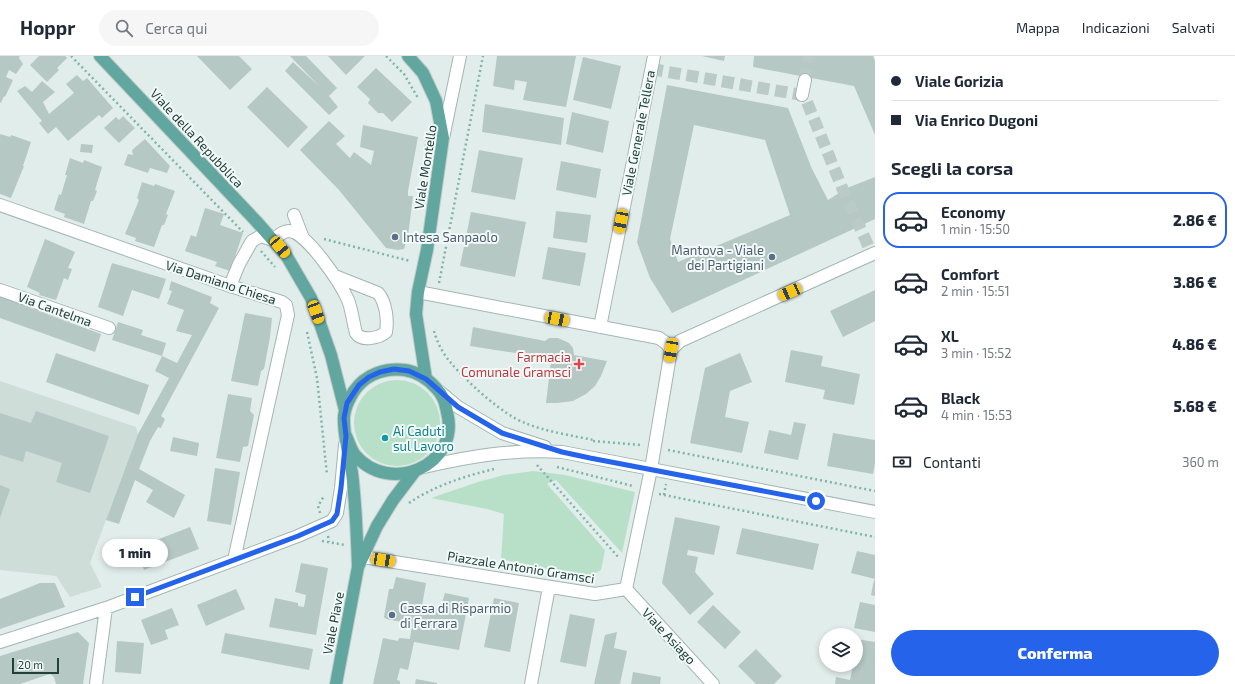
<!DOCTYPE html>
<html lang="it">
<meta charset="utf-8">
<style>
:root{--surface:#fff;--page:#f6f6f7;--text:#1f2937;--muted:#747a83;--line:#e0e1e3;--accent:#2563eb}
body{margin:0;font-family:"Exo 2",sans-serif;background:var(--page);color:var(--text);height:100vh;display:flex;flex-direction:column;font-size:15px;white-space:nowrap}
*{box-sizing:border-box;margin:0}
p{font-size:13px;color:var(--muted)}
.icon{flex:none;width:22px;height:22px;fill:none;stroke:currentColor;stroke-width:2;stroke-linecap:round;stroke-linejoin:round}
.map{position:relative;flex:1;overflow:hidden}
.panel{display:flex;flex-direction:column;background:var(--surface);width:360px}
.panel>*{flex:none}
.top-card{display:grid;align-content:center;height:88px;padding:0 16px;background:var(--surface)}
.buttons{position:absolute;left:819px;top:572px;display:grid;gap:8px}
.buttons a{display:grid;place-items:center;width:44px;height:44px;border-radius:50%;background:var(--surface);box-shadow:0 2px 6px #0003;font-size:20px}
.scale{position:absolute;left:12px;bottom:10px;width:47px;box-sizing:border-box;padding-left:4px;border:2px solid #20403c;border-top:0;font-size:11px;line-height:14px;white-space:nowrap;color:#20403c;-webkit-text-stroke:3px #f2f9f7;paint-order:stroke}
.end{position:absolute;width:18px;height:18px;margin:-9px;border:5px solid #2563eb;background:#fff;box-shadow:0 0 0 2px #fff}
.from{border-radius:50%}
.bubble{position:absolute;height:28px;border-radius:14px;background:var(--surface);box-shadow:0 2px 6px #0003;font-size:13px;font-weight:800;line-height:28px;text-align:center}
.car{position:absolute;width:12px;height:24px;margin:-12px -6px;border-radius:5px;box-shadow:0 0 3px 1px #0007;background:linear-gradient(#f5c518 24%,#345 0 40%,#f5c518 0 76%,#345 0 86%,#f5c518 0)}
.top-card b{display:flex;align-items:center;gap:14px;height:38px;font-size:15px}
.top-card b+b{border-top:1px solid var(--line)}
.top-card i{width:10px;height:10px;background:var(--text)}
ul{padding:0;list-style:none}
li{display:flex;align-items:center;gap:12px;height:56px;margin:0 8px 6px;padding:0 8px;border:2px solid transparent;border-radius:16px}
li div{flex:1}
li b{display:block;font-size:15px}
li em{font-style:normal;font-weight:800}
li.selected{border-color:var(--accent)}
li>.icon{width:36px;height:36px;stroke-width:1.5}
h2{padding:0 16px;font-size:18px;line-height:48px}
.pay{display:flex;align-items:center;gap:10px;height:44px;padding:0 16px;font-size:15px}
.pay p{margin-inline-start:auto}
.primary-button{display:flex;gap:8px;margin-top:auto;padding:8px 16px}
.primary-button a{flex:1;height:46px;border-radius:24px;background:var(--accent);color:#fff;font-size:16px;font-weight:800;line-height:46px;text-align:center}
header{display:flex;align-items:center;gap:24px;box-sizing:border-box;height:56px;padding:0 20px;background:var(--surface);border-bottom:1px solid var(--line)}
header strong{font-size:19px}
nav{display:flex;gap:22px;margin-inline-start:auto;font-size:14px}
.search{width:280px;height:36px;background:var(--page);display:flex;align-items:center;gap:10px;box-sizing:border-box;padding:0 14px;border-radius:22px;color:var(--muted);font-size:15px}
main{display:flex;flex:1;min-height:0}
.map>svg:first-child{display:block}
</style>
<header>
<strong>Hoppr</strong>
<div class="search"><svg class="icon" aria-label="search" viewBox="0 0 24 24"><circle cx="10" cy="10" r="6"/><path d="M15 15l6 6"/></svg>Cerca qui</div>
<nav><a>Mappa</a><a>Indicazioni</a><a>Salvati</a></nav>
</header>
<main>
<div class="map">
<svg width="875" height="628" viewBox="0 0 875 628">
<rect width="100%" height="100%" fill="#e1edea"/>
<path fill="#cfddd9" d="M0 325 136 371 138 378 90 507 102 531 70 541 56 520 0 514Z"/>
<path fill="#b8e0c9" d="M354 367a43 43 0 1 1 86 0a43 43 0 1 1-86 0Z
M533 415 565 419 635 436 622 497 556 424 547 428 605 494 601 514 592 519 581 520 501 503 504 458 487 453 431 442 478 426 504 419Z"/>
<path fill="#b6c8c3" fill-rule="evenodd" d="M0 0H20L19 2 23 8 16 18 9 14 6 21 13 24 5 41 4 40 1 47 0 46Z
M39 0H65L67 2 57 12 59 14 47 26 30 9Z
M197 0H239L252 13 230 34Z
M290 0H306L337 32 329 40 338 51 329 59 285 15 293 6 319 30Z
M328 0H365L346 19Z
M497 0H576L566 51 523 44 527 26 515 24 514 34 493 30Z
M702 0H725L724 5Z
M754 0H873L875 5V79L854 30 753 11Z
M583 1 621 10 611 53 573 44Z
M376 12 412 46 392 66 383 57H378L368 47 370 43 357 31Z
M77 19 83 25 87 22 113 52 102 62 99 59 68 85 56 71 48 78 39 67 42 65 17 35 25 30 32 36 42 25 55 36 43 46 49 58 74 37 66 28Z
M667 29 788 52 812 113 828 144 847 132 875 121V163L672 257 650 222 637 186ZM694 69 765 84 790 159 678 206 670 183Z
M267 31 308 71 288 92 247 51Z
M485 48 564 62 561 89 482 76Z
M572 56 609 65 603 97 566 88Z
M123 60 135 72 119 87 104 72 116 61 119 64Z
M329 65 345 80 336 88 350 102 354 96 371 109 374 95 360 91 363 69 418 81 408 135V140H413L408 180 404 193 398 194 386 192 339 134 300 94Z
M0 78 10 81 11 79 31 86 23 110H24L11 142 0 138Z
M145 83 170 110 167 117 150 112 148 117 124 109 128 98 133 99 132 94Z
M81 88 93 89 92 97 80 96Z
M479 94 523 102 515 144 471 136Z
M70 102 83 107 84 104 102 111 95 134 97 135 93 145H91L84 168 64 161 65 158 54 154 59 138 61 139 67 119H65Z
M561 105 601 113 596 142 556 134Z
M142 126 154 130 155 128 175 135 166 158 168 159 164 169H162L154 191 135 185 136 182 125 178 139 144 137 142Z
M205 152 224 158 220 169 243 177 230 215 215 210 217 206 185 195 191 179 196 181Z
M556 155 591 159 587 187 553 182Z
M471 156 526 166 515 221 460 210Z
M45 183 75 196 68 212 72 213 68 224 64 222 56 244 39 239 40 237 27 231Z
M548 191 586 197 580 230 542 223Z
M112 207 166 223 159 243 132 234 123 260 98 251Z
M171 225 212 241 210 247 219 252 161 360 165 363 161 372 158 371 150 385 139 413 185 439 174 462 146 446 153 434 135 424 119 468 106 464 138 378 169 322 155 315 162 300 177 307 192 279 176 275 184 254 167 248 172 235 169 234Z
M875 234V265L843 281 830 255Z
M0 241 101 278 95 296 0 262Z
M245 257 272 262 270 281 264 313 261 315 258 330 231 325Z
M118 266 143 274 141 279 166 287 162 300 112 284Z
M473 271 545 285 549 282H558L569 287 573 292 574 299 607 305 601 320 595 330 586 338 573 345 557 347H546L551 305 548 302 470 290Z
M791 294 823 300 821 310 860 318 854 349 823 343 825 334 785 326Z
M56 297 149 329 139 359 46 326Z
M740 297 752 326 730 335 725 361 749 366 742 397 690 387 705 312Z
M228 338 252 342 250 355 254 359 248 390 243 391 240 406 216 402Z
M36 355 109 380 90 437 56 426 62 407 26 395 23 406 0 399V357L31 367Z
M794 366 806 368 798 404 764 397 769 374 791 379Z
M833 377 875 384V407L873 418 827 410Z
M173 381 199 387 197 400 170 395Z
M215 412 240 416 231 469 207 465Z
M0 429 10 433 0 462Z
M675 461 720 470 714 499 688 494 687 499 698 501 695 516 714 538 690 559 662 527Z
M190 471 199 493 144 514 136 492Z
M742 472 819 488 813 514 736 498Z
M857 495 875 499V523L851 517Z
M301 507 328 512 316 579 269 571 275 542 298 547V550L304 551 306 539 295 536Z
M396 521 426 527 422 550 440 553 445 537 469 542 459 594 414 586 408 614 400 612 397 624 400 625V628H373L383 582 398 585 399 582 410 583 412 568 386 563 384 561 389 533H393Z
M874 524H875V540L871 539Z
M40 527H55L65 551 0 573V543Z
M236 533 245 553 206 570 197 549Z
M494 542 519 547 510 596 484 591Z
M860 546 875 549V576L854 572Z
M713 549 741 576 725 593 697 566Z
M172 552 179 569 165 574 168 583 151 589 141 564Z
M570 558 595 563 586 611 560 606Z
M78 576 89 587 83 628H56L54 621 50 618 20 628H0V600Z
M617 576 614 592 627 595 620 628H594L605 579Z
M225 577 313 593 309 614 221 597Z
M856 583 875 586V628H835L836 621 850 624 853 609H856Z
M117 585 144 587 141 618 115 616Z
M756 593 782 620 774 628H756L738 610Z
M633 616 661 621 660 628H631Z
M416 623 437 627V628H415Z"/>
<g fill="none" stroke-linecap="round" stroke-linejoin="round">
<path stroke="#bacac7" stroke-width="12" stroke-dasharray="12 6" stroke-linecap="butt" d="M651 13 802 39 807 46 843 134 872 198
M805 24 809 0"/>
<g stroke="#a3b6b2" stroke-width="14">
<path id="minor" d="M802 39 805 24
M443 82 460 0
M0 149 230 230 282 246 286 249 288 259 234 504
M294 159 303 182
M230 230 239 208 252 185 261 180 273 184C278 180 283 175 289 175 307 176 341 228 348 244 352 254 353 266 356 277 362 286 379 282 386 276 388 264 386 246 378 237L335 220
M0 234 109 272
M418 236 659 282 666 287 671 294 651 413 626 533
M600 271 654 0
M671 294 680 285 875 197
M439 335 458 351 502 377 545 391
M424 411C470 400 514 393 562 396L875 456
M363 501 595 538 626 533
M626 533 713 628
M0 586 106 552 298 480 332 465 337 457 341 432 345 389
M96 628 106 552
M531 628 549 531"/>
</g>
<g stroke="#c1cac8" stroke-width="14">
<path id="major" d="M100 0 256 165 286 199 311 242 331 299 345 354
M408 0 423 17 436 45 443 82 427 194 418 236 416 258 426 323
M346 380C349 386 351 394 355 399 390 440 461 409 447 356 445 346 443 339 436 332 428 323 417 316 405 314 385 312 366 318 354 335 349 343 345 351 344 360 343 378 349 400 352 417 356 449 357 480 358 511
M336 628 358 511 377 470 393 444 415 415"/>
</g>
<path stroke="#7fb4aa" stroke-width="2.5" stroke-dasharray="2 3" stroke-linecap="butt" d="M71 0 243 176
M386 0 404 18 418 42
M426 90 427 79
M324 183 410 205
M261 195 275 211
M439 227 483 0
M434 275C437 286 443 298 451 307 466 325 503 359 525 367 544 375 573 380 594 384
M307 276 317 322 327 419
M593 385 641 389
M668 394 875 435
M537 409 619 502
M557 411 633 430
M659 438 875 481
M664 439 666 428
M409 447C434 430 465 420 494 413
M320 457 318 450 324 440
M328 480 329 486
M322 485 345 489"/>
<use href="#minor" stroke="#fff" stroke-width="12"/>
<use href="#major" stroke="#62a79f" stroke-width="12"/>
</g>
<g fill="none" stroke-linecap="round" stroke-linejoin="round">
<path stroke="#2563eb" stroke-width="5" d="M135 541 298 480 332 465 337 458 341 432 346 380 344 362 347 347 359 329 369 321 380 316 394 313 409 315 426 323 458 351 502 377 562 396 590 402 816 445"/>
</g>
<g fill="#5c6f8a" stroke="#f2f9f7" stroke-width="1.5">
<circle cx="395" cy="181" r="4"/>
<circle cx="772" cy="201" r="4"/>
<circle cx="392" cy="559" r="4"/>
</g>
<path fill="#e0444e" stroke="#f2f9f7" stroke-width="1.5" d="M577 302h4v4h4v4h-4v4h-4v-4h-4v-4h4z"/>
<circle fill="#0f9aa8" stroke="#f2f9f7" stroke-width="1.5" cx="385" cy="382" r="4"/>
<g text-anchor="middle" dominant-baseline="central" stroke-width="4" stroke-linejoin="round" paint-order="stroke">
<g font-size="13" fill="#20403c" stroke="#f2f9f7">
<text transform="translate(638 77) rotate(-79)">Viale Generale Tellera</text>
<text transform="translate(197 82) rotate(47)">Viale della Repubblica</text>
<text transform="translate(425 111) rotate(-81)">Viale Montello</text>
<text transform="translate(221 226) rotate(18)">Via Damiano Chiesa</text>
<text transform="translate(55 253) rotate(20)">Via Cantelma</text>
<text transform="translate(521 511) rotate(9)">Piazzale Antonio Gramsci</text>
<text transform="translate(333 567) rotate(-79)">Viale Piave</text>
<text transform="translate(669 580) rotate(47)">Viale Asiago</text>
</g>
<g font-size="13" fill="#4e5e75" stroke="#f2f9f7" text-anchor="start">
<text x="403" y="181">Intesa Sanpaolo</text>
<text x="764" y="194" text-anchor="end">Mantova - Viale<tspan x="764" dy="15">dei Partigiani</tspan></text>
<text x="400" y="552">Cassa di Risparmio<tspan x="400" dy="15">di Ferrara</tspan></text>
</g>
<g font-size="13" fill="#be3a42" stroke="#f2f9f7" text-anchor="end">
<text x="571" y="301">Farmacia<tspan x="571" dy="15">Comunale Gramsci</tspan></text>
</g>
<g font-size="13" fill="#0d838f" stroke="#f2f9f7" text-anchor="start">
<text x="393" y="375">Ai Caduti<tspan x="393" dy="15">sul Lavoro</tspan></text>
</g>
</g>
</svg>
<div class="buttons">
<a><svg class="icon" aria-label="layers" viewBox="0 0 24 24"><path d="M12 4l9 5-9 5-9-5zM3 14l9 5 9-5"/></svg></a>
</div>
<div class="scale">20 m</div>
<i class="end from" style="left:816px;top:445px"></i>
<i class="end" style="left:135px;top:541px"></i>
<div class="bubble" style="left:102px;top:483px;width:66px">1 min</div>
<i class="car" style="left:621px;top:165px;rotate:191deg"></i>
<i class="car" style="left:280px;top:191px;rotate:140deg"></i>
<i class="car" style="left:790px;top:236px;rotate:246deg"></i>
<i class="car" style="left:316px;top:256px;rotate:160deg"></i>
<i class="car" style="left:557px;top:263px;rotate:101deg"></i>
<i class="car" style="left:671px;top:294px;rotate:190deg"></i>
<i class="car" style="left:383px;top:504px;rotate:99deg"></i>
</div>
<section class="panel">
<div class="top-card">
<b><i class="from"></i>Viale Gorizia</b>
<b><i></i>Via Enrico Dugoni</b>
</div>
<h2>Scegli la corsa</h2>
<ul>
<li class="selected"><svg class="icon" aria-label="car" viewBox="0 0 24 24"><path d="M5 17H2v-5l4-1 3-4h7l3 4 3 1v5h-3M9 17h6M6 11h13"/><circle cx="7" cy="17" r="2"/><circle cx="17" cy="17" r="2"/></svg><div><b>Economy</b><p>1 min · 15:50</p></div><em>2.86 €</em></li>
<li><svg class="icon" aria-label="car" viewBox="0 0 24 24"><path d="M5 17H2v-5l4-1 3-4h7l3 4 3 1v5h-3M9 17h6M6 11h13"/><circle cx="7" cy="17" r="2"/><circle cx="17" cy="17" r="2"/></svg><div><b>Comfort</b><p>2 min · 15:51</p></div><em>3.86 €</em></li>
<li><svg class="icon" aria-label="car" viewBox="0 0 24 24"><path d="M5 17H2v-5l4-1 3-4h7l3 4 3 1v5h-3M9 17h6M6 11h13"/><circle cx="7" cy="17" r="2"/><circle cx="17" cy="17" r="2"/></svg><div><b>XL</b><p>3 min · 15:52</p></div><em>4.86 €</em></li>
<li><svg class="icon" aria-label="car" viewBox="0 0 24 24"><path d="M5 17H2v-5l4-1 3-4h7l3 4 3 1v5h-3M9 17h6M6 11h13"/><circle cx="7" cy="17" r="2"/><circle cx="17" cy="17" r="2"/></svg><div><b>Black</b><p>4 min · 15:53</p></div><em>5.68 €</em></li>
</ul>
<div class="pay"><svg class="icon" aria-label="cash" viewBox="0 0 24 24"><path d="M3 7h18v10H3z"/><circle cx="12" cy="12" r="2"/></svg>Contanti<p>360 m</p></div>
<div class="primary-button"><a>Conferma</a></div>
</section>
</main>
